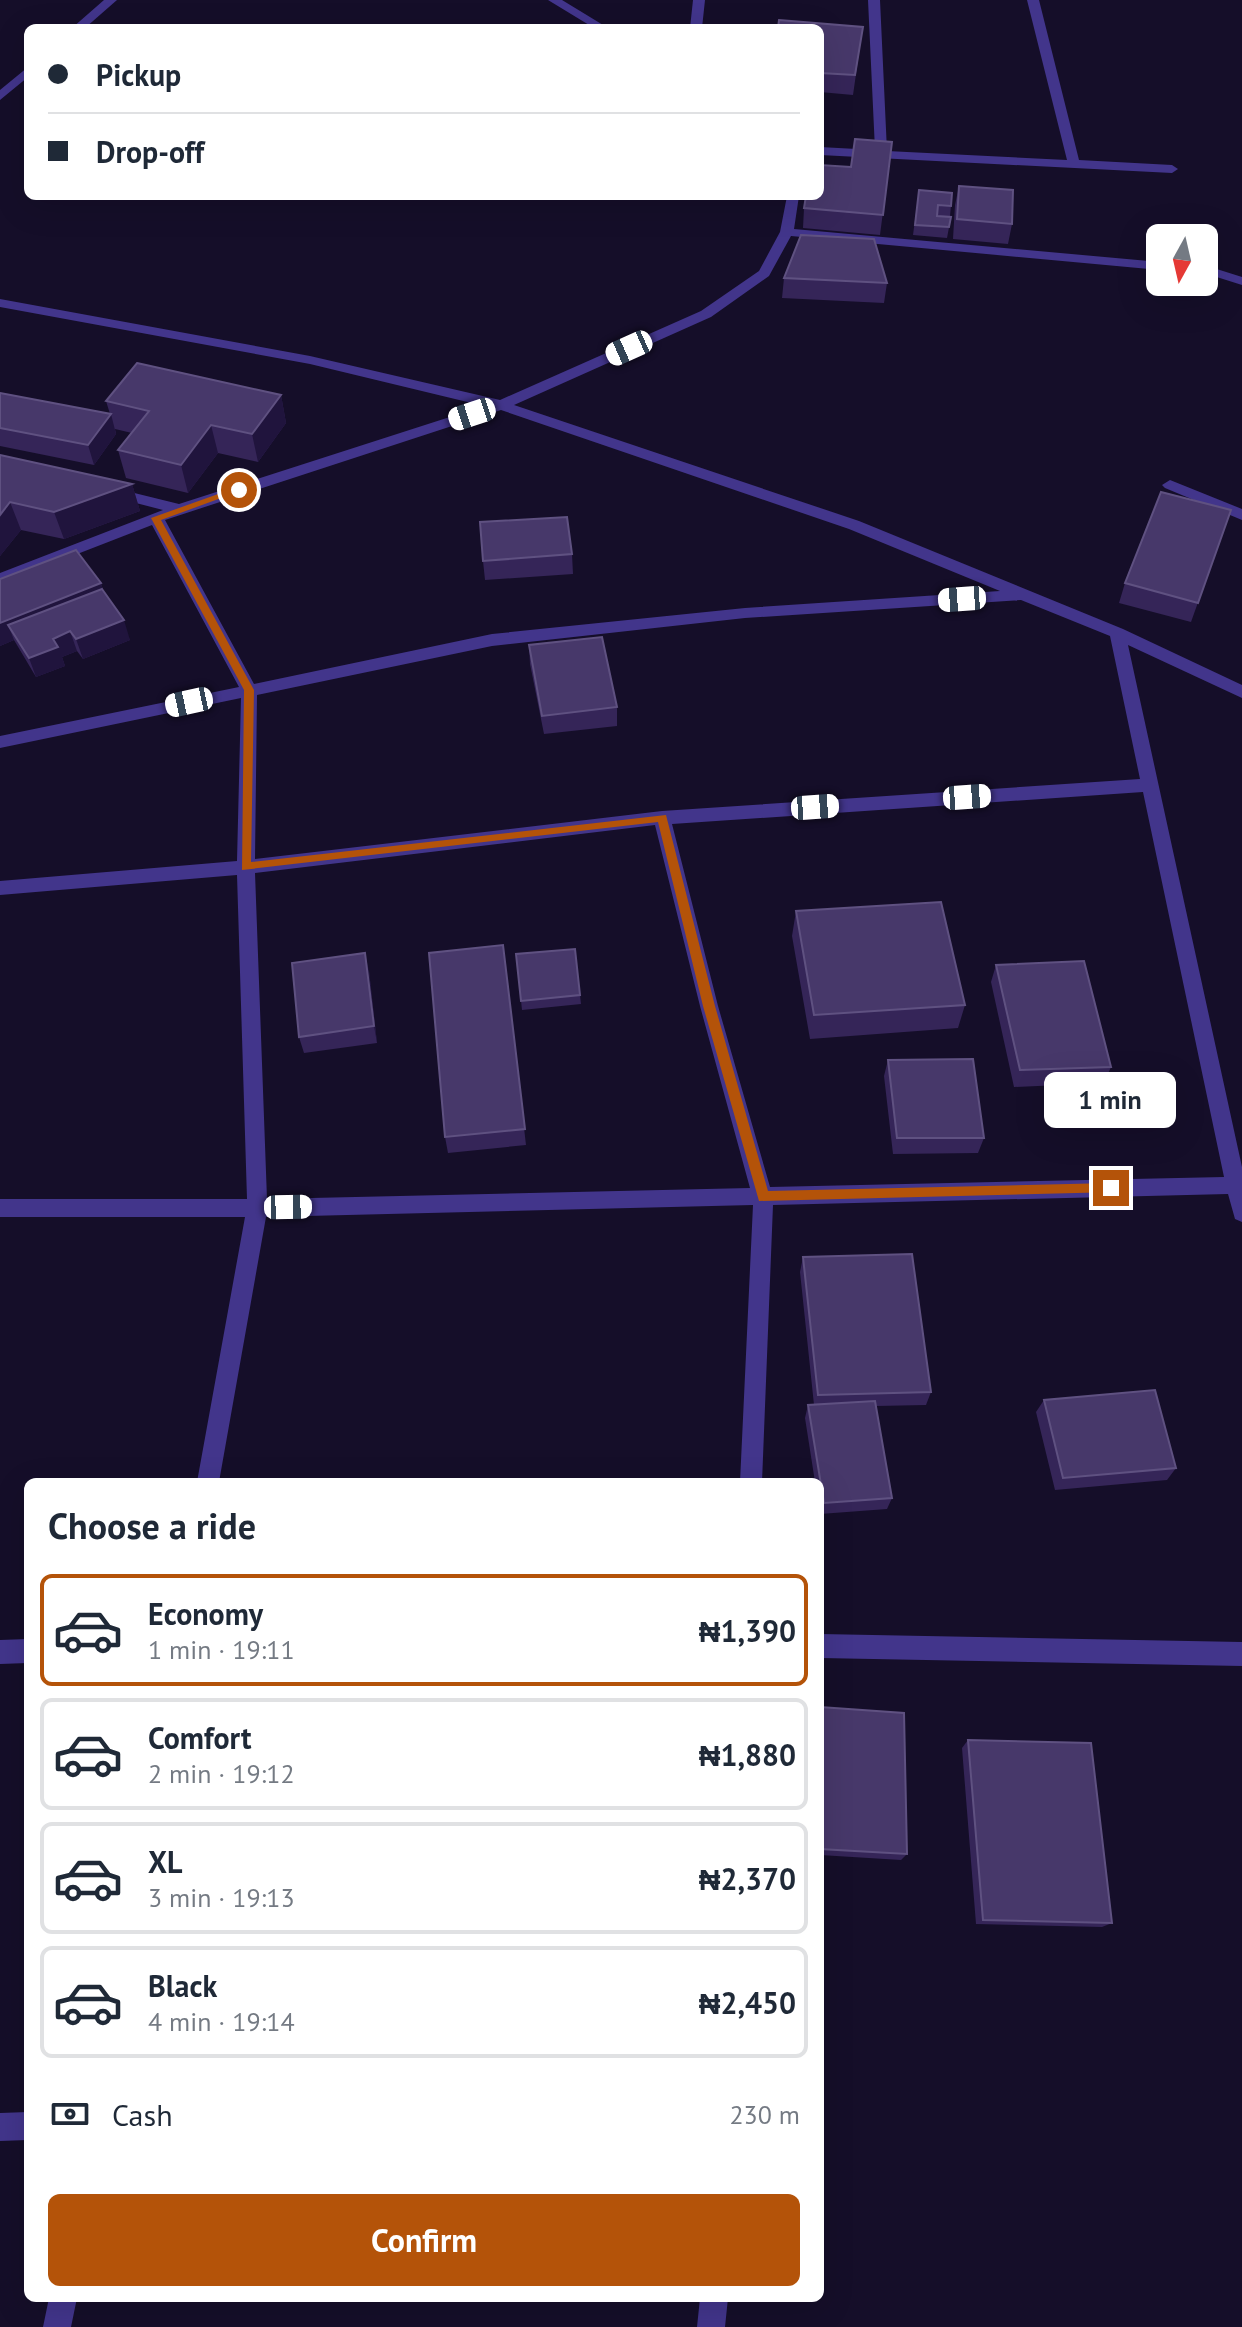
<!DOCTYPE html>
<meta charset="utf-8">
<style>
:root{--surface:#fff;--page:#f2f2f3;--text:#1f2937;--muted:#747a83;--line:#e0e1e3;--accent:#b45309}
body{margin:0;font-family:"PT Sans",sans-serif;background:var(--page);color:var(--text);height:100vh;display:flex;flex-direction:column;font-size:30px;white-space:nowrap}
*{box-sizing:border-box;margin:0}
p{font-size:26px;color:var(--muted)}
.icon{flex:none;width:44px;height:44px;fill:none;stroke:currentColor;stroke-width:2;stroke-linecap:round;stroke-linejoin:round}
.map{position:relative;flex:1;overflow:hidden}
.details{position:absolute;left:24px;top:1478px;width:800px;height:824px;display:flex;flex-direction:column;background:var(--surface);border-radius:12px;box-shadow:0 8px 32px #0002}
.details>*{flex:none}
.guide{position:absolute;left:24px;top:24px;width:800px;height:176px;border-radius:12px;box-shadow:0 8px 32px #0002;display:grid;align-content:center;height:176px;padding:0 24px;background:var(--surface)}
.needle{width:52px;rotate:188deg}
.fabs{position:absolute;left:1146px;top:224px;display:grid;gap:16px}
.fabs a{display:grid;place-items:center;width:72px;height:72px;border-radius:12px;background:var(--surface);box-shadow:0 8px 32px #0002;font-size:40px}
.end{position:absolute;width:36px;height:36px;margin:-18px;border:10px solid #b45309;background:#fff;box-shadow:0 0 0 4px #fff}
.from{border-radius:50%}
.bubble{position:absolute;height:56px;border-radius:12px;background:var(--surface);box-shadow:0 8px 32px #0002;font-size:26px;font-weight:800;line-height:56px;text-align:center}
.car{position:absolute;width:24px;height:48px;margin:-24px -12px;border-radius:10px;box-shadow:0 0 6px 2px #0007;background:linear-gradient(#fff 24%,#345 0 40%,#fff 0 76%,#345 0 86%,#fff 0)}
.guide b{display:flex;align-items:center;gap:28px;height:76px;font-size:30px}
.guide b+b{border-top:2px solid var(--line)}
.guide i{width:20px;height:20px;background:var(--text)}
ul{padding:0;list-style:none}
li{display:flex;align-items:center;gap:24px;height:112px;margin:0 16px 12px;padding:0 8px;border:4px solid var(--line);border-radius:12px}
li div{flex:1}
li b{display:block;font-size:30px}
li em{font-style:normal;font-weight:800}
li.selected{border-color:var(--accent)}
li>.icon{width:72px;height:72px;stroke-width:1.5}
h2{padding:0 24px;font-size:36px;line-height:96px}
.pay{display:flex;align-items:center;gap:20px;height:88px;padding:0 24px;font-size:30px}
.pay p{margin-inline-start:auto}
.primary-button{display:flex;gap:16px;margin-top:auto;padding:16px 24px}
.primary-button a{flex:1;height:92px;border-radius:12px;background:var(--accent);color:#fff;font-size:32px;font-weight:800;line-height:92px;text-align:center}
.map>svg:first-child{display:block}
</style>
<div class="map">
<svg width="1242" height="2327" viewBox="0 0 1242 2327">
<rect width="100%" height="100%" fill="#150e29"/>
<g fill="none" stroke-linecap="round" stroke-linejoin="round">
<path fill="#42358b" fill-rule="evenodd" d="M104 0H117L85 28H72Z
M548 0H562L608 28H594Z
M693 0H705L702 28H690Z
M868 0H880L887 151 1067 160 1027 0H1039L1079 160 1172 165 1178 169 1172 173 820 155V147L875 150Z
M28 67V77L0 100V90Z
M787 196H799L794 229 1160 262V270L791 236 769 276 711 317 514 405 859 521 1123 629 1242 685V698L1128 645 1242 1167V1222L1235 1219 1228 1194 773 1205 762 1482H740L753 1205 266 1217 219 1482H197L245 1217H0V1199H247L237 875 0 895V881L237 861 241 698 0 748V736L239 687 152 525 0 584V573L163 510 105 495V489L110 487 179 504 484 406 310 364 0 307V299L310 356 500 400 701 311 759 271 780 232ZM501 410 849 529 1000 591 745 608 492 634 254 684 165 520ZM1021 600 1110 636 1140 779 662 811 255 859 257 695 492 646 745 618ZM1143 792 1224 1177 770 1187 718 1006 672 824ZM655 825 700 1006 750 1188 267 1199 255 873Z
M1204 265 1242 277V285L1204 273Z
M1170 480 1242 509V520L1165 488 1162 485Z
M820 1634 1242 1642V1666L820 1658Z
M28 1639V1663L0 1664V1640Z
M28 2112V2140L0 2141V2113Z
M49 2298H77L71 2327H43Z
M700 2298H728L725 2327H697Z"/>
</g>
<path fill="#352558" d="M820 28 860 46 853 95 820 92Z
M892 142 880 235 803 228 804 208 851 167Z
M959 186 1012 224 1008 244 953 239 955 205Z
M919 190 951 206 950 216H937L951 217 947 238 913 235Z
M784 278 887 283 884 303 782 298Z
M0 393 110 414 106 401 281 395 286 423 258 462 218 453 188 493 126 478 118 450 132 433 115 429 116 434 94 465 0 446Z
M0 455 132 484 140 511 64 539 21 530 0 556Z
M1231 510 1191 622 1119 603 1125 583Z
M572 554 573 574 485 580 483 561Z
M0 579 101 583 103 590 130 640 83 659 77 651 62 657 65 666 36 677 14 640 0 646Z
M529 645 617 707V726L544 734 530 664Z
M796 911 965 1005 958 1028 810 1039 792 936Z
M503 945 526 1145 448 1153 445 1137Z
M516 954 580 995 581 1004 522 1010Z
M996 965 1111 1067 1104 1083 1014 1087 991 982Z
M369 971 377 1043 304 1053 299 1037Z
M888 1060 984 1138 978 1153 893 1154 884 1076Z
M803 1257 931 1392 926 1405 876 1406 892 1498 887 1509 820 1514V1482H815L805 1418 808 1405H814L800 1272Z
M1044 1400 1176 1468 1167 1480 1055 1490 1036 1412Z
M820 1707 907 1854 901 1860 820 1855Z
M968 1740 1112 1923 1102 1927 976 1924 962 1748Z"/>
<path fill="#20143d" d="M281 395 286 423 258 462 252 434Z
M111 414 116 434 94 465 88 445Z
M211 425 218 453 188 493 181 465Z
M132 484 140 511 64 539 54 512Z
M10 502 21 530 0 556V515Z
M101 583 107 603 8 625 14 640 0 646V623Z
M124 620 130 640 83 659 76 639Z
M70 631 77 651 62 657 65 666 36 677 29 658 53 639Z
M365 953 369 971 377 1043 374 1026Z"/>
<path fill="#47386a" stroke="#5f5181" stroke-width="2" d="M779 20 863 27 855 75 820 73V28H778Z
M855 139 892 142 883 215 804 208 806 196H820V165L851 167Z
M959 186 1013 190 1012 224 957 219Z
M919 190 952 193 951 206 938 205 937 216 951 217 949 227 915 225Z
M801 235 874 239 887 283 784 278Z
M137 363 281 395 252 434 211 425 181 465 118 450 149 411 106 401Z
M0 393 111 414 88 445 0 428Z
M0 455 132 484 54 512 10 502 0 515Z
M1161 492 1231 510 1198 603 1125 583Z
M567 517 572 554 483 561 480 522Z
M76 550 101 583 0 623V579Z
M102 589 124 620 76 639 70 631 53 639 58 647 29 658 8 625Z
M602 637 617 707 542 716 529 645Z
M941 902 965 1005 814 1015 796 911Z
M503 945 525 1129 445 1137 429 953Z
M575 949 580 995 521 1001 516 954Z
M365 953 374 1026 299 1037 292 963Z
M1084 961 1111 1067 1020 1070 996 965Z
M973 1059 984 1138H897L888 1060Z
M912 1254 931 1392 818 1395 803 1257Z
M1155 1390 1176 1468 1063 1478 1044 1400Z
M875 1401 892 1498 824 1503 808 1405Z
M820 1707 904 1713 907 1854 820 1849Z
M968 1740 1091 1743 1112 1923 983 1920Z"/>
<path fill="#b45309" d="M235 488 243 490 161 520 254 690 251 862 666 815 715 1006 768 1191 1111 1183 1116 1184V1192L759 1201 703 1006 658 822 242 870 244 690 151 518Z"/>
</svg>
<div class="fabs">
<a><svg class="needle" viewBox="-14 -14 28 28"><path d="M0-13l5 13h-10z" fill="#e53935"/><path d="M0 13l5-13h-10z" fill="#747a83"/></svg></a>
</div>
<i class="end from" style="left:239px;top:490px"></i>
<i class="end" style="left:1111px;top:1188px"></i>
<div class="bubble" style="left:1044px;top:1072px;width:132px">1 min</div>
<i class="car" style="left:629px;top:348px;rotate:246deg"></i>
<i class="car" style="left:472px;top:414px;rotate:252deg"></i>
<i class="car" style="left:962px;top:599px;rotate:266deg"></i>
<i class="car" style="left:189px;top:702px;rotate:258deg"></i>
<i class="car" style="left:967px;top:797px;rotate:86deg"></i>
<i class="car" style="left:815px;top:807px;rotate:86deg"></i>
<i class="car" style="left:288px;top:1207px;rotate:89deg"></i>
<div class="guide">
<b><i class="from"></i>Pickup</b>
<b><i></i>Drop-off</b>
</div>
<section class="details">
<h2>Choose a ride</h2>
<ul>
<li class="selected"><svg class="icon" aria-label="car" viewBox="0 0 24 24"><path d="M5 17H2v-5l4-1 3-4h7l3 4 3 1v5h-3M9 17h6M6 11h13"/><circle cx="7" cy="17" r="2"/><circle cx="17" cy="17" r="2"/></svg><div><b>Economy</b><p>1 min · 19:11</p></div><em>₦1,390</em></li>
<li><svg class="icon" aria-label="car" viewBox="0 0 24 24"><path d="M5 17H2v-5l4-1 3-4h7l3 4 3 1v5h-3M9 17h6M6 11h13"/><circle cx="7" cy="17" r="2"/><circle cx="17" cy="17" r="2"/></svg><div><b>Comfort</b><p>2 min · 19:12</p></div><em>₦1,880</em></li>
<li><svg class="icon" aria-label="car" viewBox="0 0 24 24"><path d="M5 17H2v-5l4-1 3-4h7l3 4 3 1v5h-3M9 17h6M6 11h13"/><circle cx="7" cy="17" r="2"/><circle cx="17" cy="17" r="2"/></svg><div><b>XL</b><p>3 min · 19:13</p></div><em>₦2,370</em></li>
<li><svg class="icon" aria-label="car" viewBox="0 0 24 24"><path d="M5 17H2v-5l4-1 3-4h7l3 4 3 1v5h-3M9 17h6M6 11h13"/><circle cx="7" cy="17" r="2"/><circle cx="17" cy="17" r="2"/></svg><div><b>Black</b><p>4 min · 19:14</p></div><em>₦2,450</em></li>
</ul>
<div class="pay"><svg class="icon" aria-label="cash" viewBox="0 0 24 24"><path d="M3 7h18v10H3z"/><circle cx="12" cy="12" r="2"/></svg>Cash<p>230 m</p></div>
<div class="primary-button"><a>Confirm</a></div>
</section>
</div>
